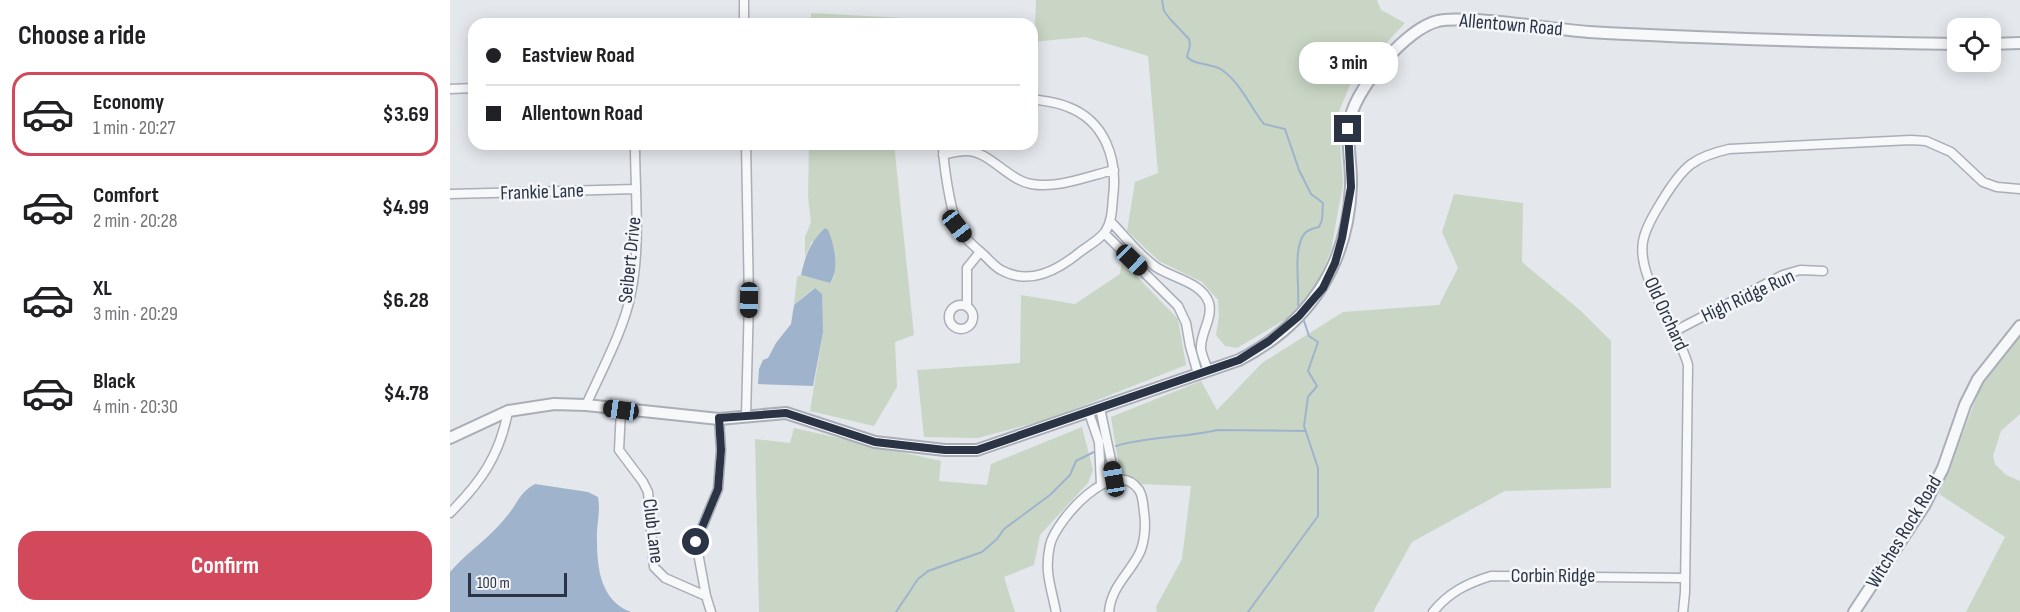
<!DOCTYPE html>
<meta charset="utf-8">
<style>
:root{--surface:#fff;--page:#f2f2f2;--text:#202124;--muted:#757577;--line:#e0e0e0;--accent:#d1495b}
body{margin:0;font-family:"Sofia Sans Condensed",sans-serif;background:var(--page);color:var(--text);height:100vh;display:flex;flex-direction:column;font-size:22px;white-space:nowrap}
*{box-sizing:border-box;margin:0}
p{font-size:20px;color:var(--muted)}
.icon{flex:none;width:33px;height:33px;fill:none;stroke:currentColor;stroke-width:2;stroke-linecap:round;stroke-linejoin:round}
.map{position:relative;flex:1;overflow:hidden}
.side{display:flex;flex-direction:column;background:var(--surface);width:450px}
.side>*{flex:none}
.guide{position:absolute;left:18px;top:18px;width:570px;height:132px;border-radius:18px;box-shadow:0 3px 15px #0003;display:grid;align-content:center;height:132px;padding:0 18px;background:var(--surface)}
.fabs{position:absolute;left:1497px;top:18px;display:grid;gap:12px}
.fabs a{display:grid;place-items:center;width:54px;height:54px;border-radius:12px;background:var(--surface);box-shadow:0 3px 15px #0003;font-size:30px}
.scale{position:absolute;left:18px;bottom:15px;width:99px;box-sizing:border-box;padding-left:6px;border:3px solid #2b3445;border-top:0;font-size:16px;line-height:21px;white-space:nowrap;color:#2b3445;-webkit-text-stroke:4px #f4f6f9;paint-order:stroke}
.end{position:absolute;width:27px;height:27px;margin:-14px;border:8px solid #2b3445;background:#fff;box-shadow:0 0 0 3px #fff}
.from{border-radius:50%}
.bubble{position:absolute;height:42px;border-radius:18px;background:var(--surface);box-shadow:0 3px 15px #0003;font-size:20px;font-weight:700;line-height:42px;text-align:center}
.car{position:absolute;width:18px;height:36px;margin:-18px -9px;border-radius:8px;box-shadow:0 0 4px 2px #0007;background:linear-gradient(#222 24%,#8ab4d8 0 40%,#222 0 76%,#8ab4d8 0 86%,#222 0)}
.guide b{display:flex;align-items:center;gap:21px;height:57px;font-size:22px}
.guide b+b{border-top:2px solid var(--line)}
.guide i{width:15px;height:15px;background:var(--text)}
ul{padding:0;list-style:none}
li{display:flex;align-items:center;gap:18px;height:84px;margin:0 12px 9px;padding:0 6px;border:3px solid transparent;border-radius:18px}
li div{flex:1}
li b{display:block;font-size:22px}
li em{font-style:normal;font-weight:700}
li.selected{border-color:var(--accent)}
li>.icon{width:54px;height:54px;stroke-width:1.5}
h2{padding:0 18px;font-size:27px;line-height:72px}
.button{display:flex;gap:12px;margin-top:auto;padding:12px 18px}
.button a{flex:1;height:69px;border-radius:18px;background:var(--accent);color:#fff;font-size:24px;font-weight:700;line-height:69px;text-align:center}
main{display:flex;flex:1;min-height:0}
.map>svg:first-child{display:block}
</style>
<main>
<section class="side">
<h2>Choose a ride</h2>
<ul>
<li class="selected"><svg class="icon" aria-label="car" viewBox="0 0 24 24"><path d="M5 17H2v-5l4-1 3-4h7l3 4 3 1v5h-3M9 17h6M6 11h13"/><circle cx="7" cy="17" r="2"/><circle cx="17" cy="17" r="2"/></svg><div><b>Economy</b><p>1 min · 20:27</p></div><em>$3.69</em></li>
<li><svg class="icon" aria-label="car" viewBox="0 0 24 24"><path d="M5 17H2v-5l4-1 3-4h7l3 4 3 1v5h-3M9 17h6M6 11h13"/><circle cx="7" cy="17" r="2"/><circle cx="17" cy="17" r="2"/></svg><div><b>Comfort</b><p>2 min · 20:28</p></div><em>$4.99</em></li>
<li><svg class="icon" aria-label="car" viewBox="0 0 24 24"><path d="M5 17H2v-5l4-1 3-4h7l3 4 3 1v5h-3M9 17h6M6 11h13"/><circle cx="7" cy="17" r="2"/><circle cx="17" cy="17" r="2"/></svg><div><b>XL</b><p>3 min · 20:29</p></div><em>$6.28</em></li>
<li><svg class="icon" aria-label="car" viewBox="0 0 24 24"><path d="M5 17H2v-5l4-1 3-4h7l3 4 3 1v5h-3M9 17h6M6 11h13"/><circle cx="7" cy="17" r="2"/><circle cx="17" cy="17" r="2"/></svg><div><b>Black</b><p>4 min · 20:30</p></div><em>$4.78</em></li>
</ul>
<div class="button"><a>Confirm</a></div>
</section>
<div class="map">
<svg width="1570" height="612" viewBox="0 0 1570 612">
<rect width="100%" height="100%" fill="#e4e7ec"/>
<path fill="#c9d6c5" d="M586 0H927L931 10 955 23 902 80 888 114 893 184 881 250 867 286 836 319 787 348 775 346 766 335 769 316 768 300 752 282 709 261 677 231 685 182 708 173 698 56 635 37 582 42V25H585Z
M361 13 565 24H361Z
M359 144H444L464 335 445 342 447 387 424 426 360 411 373 332 364 288 344 305 347 277 351 275 380 283 384 278 385 260 362 241 355 257V237L361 222 358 197Z
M1004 194 1073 203 1072 262 1131 311 1161 341V488L1055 491 962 542 923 612H707L706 607 732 559 741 486 689 484 670 473 661 417 751 381 767 410 812 363 893 312 989 305 1008 268 992 232Z
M672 261 728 319 736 365 602 418 528 438 474 437 467 370 570 363 571 295 625 304 670 274Z
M1570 334V414L1551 431 1543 456 1545 464 1556 475 1570 481V612H1516L1555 537 1489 494 1531 386Z
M632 427 643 470 638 483 590 535 584 565 554 577 565 612H309L305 439 340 443 344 428 491 461 489 481 537 485 541 464Z"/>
<path fill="#9fb4cc" d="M375 228 378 230C384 243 390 270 380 283L351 275C356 254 359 244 375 228Z
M365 288 372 294 373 332 363 386 308 384 309 369 313 360 318 358 326 343 341 324 344 305Z
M85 484 138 492 148 497C151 512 146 525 147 540 147 569 151 601 181 612H0V572C17 552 41 537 57 516 68 503 69 493 85 484Z"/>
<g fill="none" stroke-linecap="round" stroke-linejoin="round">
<path stroke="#9fb4cc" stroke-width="2" d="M712 0 714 11 720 19 739 39 740 45 737 57C745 66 762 63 772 70 791 83 800 107 814 124L835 129 849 170 861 194 873 203 872 220 869 227C864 228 859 229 855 233 842 247 850 287 848 305
M666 446C699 436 734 438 767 430L856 431
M446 612 468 579 478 571 532 552 547 539 554 529 600 495 620 475 626 461 644 452
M798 612 868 516V468L854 426 858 397 867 386 858 371 868 342 859 336 854 321"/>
<g stroke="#a9aeb7" stroke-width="11">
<path id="minor" d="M294 0V24
M0 89 24 88
M296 144 299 300 296 416
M493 144C493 163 500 207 507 225 512 237 525 247 534 255 539 260 545 267 551 270 580 286 608 270 630 252 638 246 649 240 655 232 662 222 662 209 663 197 668 159 655 121 618 107 607 102 594 101 582 99
M493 155C501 153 508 151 516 151 538 150 558 180 581 184 608 189 638 176 664 170
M0 194 185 189
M660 221C675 236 689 255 706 267 722 278 752 282 759 303 763 319 750 333 751 349 752 356 756 364 758 371
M654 233 728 306 736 323 740 346 748 374
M499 317a12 12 0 1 1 24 0a12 12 0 1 1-24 0Z
M517 306V268L530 252
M1225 331 1333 275 1350 270 1373 271
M136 405C151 372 175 327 181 293 191 245 185 193 185 144
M650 408 665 479
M171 410 169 450 193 482 198 492 204 567 215 578 256 596
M639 413 649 442 651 484
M0 513C31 482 50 455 58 411
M261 612 256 596 246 542 268 489 271 450 269 419
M606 612C601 586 594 572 600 545 606 520 664 454 689 490 693 496 693 504 694 512 696 525 695 544 688 556 677 576 661 588 659 612
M983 612C999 592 1018 583 1041 576L1235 578
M1233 612 1235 592 1238 365C1228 327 1183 274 1194 237 1198 222 1207 209 1215 196 1234 166 1244 157 1279 149L1461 140 1476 141 1501 152 1533 182 1547 187 1570 189"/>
</g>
<g stroke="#a9aeb7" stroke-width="14">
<path id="tertiary" d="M1540 44 1570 43
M0 438 58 411 104 404 136 405 269 419 336 413 425 442 495 450H527L789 360C859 324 898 265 901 186 902 163 895 139 901 116 908 86 957 28 988 21 999 18 1014 20 1026 20 1063 22 1101 29 1139 32 1261 39 1385 42 1508 44
M1404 612 1474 506 1493 468 1515 405 1528 379 1570 326"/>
</g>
<use href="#minor" stroke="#f7f8fa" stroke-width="8"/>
<use href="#tertiary" stroke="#f7f8fa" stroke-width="10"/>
</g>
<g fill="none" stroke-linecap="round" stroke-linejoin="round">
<path stroke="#2b3445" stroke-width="8" d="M246 542 268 489 271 450 269 418 336 413 425 442 495 450H527L789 360 819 341 849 316 873 288 885 263 892 238 901 187 898 129"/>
</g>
<g text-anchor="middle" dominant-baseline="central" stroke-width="5" stroke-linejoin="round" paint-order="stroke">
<g font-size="20" fill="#2b3445" stroke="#f4f6f9">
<text transform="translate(1061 25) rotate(5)">Allentown Road</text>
<text transform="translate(92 192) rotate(-2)">Frankie Lane</text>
<text transform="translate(180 260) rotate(-84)">Seibert Drive</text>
<text transform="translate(1298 296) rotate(-25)">High Ridge Run</text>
<text transform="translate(1216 314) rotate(65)">Old Orchard</text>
<text transform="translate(203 531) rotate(83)">Club Lane</text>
<text transform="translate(1454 532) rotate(-59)">Witches Rock Road</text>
<text x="1103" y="576">Corbin Ridge</text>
</g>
</g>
</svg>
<div class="fabs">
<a><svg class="icon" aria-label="locate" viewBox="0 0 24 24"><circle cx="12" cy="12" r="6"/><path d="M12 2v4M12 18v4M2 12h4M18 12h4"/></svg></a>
</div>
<div class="scale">100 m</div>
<i class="end from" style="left:246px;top:542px"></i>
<i class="end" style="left:898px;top:129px"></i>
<div class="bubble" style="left:849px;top:42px;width:99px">3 min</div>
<i class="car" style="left:507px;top:226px;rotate:142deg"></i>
<i class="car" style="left:682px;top:260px;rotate:134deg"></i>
<i class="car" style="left:299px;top:300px;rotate:181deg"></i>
<i class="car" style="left:171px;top:410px;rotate:278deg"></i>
<i class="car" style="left:664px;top:479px;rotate:350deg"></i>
<div class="guide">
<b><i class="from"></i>Eastview Road</b>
<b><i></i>Allentown Road</b>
</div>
</div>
</main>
